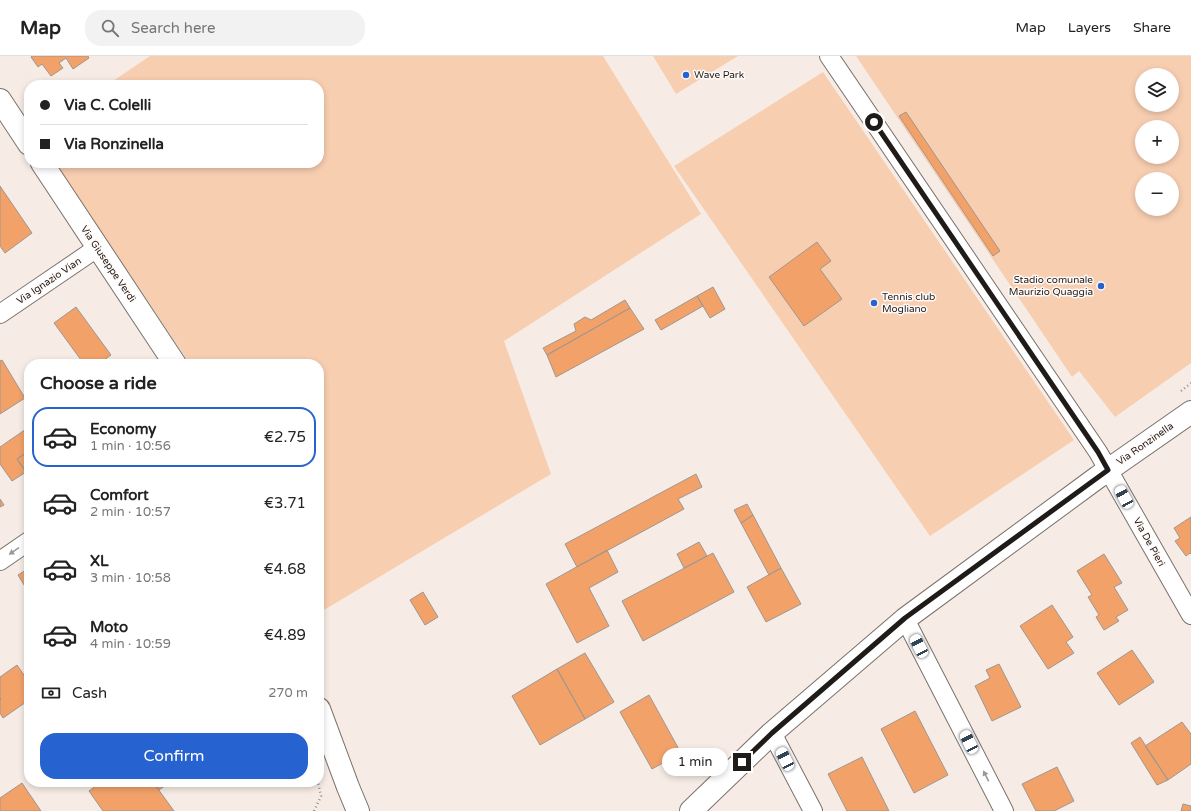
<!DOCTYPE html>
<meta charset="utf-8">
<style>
:root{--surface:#fff;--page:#f2f2f2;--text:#222;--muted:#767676;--line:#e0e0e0;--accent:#2663d0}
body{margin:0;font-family:"Varela Round",sans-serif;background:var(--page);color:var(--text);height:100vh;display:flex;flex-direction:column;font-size:15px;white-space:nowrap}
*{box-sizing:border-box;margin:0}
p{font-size:13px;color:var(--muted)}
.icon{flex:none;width:22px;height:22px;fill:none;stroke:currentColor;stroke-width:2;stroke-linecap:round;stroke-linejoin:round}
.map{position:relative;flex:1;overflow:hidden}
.drawer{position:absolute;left:24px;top:303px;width:300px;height:428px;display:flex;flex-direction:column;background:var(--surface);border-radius:16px;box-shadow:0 2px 6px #0003}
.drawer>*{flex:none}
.banner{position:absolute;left:24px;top:24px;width:300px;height:88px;border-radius:16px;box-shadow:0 2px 6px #0003;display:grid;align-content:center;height:88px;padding:0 16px;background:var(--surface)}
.buttons{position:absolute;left:1135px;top:12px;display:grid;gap:8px}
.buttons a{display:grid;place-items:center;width:44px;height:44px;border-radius:50%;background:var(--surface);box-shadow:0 2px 6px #0003;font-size:20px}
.end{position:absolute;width:18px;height:18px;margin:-9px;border:5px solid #1f1b19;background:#fff;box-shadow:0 0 0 2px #fff}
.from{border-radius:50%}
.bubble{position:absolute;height:28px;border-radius:14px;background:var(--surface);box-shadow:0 2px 6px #0003;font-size:13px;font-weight:600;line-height:28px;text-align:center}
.car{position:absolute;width:12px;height:24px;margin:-12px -6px;border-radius:5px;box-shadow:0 0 3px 1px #0007;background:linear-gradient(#fff 24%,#345 0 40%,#fff 0 76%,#345 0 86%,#fff 0)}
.banner b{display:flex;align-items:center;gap:14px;height:38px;font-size:15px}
.banner b+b{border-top:1px solid var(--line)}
.banner i{width:10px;height:10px;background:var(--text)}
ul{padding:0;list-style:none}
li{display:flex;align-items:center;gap:12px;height:60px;margin:0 8px 6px;padding:0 8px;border:2px solid transparent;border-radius:16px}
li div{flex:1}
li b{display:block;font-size:15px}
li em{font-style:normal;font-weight:600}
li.active{border-color:var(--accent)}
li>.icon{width:36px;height:36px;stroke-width:1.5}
h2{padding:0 16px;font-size:18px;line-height:48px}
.pay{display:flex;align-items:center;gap:10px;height:44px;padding:0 16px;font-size:15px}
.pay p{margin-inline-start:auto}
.primary-button{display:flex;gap:8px;margin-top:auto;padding:8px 16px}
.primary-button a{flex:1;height:46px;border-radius:16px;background:var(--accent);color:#fff;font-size:16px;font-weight:600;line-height:46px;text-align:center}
header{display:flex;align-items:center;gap:24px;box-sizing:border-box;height:56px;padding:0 20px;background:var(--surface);border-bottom:1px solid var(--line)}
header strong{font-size:19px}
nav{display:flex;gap:22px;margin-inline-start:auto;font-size:14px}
.search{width:280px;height:36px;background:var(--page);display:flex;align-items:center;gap:10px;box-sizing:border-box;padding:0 14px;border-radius:16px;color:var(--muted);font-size:15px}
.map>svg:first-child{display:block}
</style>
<header>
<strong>Map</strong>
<div class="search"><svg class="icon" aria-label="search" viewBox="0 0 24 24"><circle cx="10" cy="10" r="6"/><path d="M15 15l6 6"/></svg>Search here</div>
<nav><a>Map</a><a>Layers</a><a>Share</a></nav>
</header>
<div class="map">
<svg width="1191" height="755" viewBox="0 0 1191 755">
<rect width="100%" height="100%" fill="#f6ece5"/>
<path fill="#f8ceb1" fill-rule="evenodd" d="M150 0H603L701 158 504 285 551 418 319 557V308H190L55 107H319V29H107Z
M653 0H738L676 38Z
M856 0H1191V307L1115 361 1079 315 1072 321ZM1142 19H1172V49H1142ZM1142 71H1172V101H1142ZM1142 123H1172V153H1142Z
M823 16 1074 384 930 480 674 110Z"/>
<path fill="#f2a269" stroke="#a09690" d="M32 0H88L89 2 73 13 66 2 59 7 63 12 51 20 42 8 38 11 31 1Z
M906 56 1000 195 993 200 899 60Z
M0 130 32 177 5 197 0 190Z
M817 186 831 205 820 213 842 243 804 270 769 221Z
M713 231 725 253 710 262 697 240Z
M697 240 703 250 661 274 655 264Z
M625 244 630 252 547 299 543 292 576 275 574 268 585 261 591 264Z
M76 251 111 299 99 308H84L54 267Z
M630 252 644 273 556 321 547 299Z
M2 304 25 342 0 358V305Z
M29 371V395L17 403 26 416 12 425 0 408V391Z
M29 395V420L17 403Z
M696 418 702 431 678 443 684 453 577 511 565 488Z
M0 443 4 449 0 451Z
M747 448 753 459 741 467 734 454Z
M753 459 781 512 769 519 741 467Z
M1191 461V498L1190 497 1186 500 1175 485 1180 482 1174 472Z
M699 486 707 500 684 512 677 498Z
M607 494 618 516 589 532 609 570 577 587 546 528Z
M713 497 734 536 643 585 622 545Z
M1104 498 1122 527 1114 531 1128 554 1116 561 1119 565 1104 574 1096 561 1099 559 1088 541 1092 539 1077 515Z
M29 512V537L18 519Z
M781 512 801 548 766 566 747 531Z
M423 536 438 561 425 569 410 544Z
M1052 549 1073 581 1066 586 1074 597 1048 613 1020 570Z
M1132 594 1154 626 1119 649 1097 617Z
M585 597 614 646 585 663 557 613Z
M999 608 1021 651 992 665 975 630 990 622 986 614Z
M17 609 26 622 29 620V644L3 662 0 657V644L1 643 0 642V621Z
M557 613 585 663 540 689 512 640Z
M649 639 681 697 652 713 620 656Z
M915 655 948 719 914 737 881 673Z
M1182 666 1191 678V708L1168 724 1145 690Z
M1140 681 1168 724 1157 729 1131 687Z
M862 701 889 755H847L828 718Z
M1057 711 1074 745 1054 755H1036L1022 728Z
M101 726H153L174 755H103L89 735Z
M153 726H170L159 734Z
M22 727 41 755H0V742Z
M1183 748 1191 750V755H1181Z"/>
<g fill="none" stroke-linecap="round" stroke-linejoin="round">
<g stroke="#7a716b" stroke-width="20">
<path id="street" d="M829 0 1098 396 1191 559
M0 258 97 192
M0 505 29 485
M905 563 1004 755
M772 677 813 755"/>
</g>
<g stroke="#7a716b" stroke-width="24">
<path id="secondary" d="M0 44 29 88
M42 107 175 308
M319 653 348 731 358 755
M691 755 772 677 905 563 1098 421 1191 356"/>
</g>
<path stroke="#98918c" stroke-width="2.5" stroke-dasharray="1 3" stroke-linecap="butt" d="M1181 335 1191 327
M314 755 321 740 318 726"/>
<use href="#street" stroke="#fff" stroke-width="18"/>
<use href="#secondary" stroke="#fff" stroke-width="22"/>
</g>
<defs><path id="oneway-solid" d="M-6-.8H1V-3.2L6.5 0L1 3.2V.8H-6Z"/></defs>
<g fill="#9a9898">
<use href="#oneway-solid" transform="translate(14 495) rotate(146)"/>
<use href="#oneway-solid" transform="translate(986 720) rotate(-117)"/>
</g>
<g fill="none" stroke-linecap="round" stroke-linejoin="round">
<path stroke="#1f1b19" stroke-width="5" d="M742 706 772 677 905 562 1108 414 1098 396 874 66"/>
</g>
<g fill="#2663d0" stroke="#fffaf7" stroke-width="1.5">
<circle cx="686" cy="19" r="4"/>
<circle cx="1101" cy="230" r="4"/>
<circle cx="874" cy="247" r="4"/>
</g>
<g text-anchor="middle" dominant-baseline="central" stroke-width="3" stroke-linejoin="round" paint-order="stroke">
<g font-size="10" fill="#1f1b19" stroke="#fffaf7" text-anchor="start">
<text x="694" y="19">Wave Park</text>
<text x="1093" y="224" text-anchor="end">Stadio comunale<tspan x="1093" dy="12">Maurizio Quaggia</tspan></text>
<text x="882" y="241">Tennis club<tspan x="882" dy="12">Mogliano</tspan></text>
</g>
<g font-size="10" fill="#1f1b19" stroke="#fffaf7">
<text transform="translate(108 208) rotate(56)">Via Giuseppe Verdi</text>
<text transform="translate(49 225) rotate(-34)">Via Ignazio Vian</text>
<text transform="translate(1145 388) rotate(-35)">Via Ronzinella</text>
<text transform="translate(1149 486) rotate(61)">Via De Pieri</text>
</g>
</g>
</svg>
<div class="buttons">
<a><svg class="icon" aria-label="layers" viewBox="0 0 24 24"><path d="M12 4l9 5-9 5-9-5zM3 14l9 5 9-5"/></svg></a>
<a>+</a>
<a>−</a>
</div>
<i class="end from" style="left:874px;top:66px"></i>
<i class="end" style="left:742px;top:706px"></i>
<div class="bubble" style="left:662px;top:692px;width:66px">1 min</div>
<i class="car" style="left:1124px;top:441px;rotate:331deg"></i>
<i class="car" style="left:919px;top:590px;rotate:333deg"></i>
<i class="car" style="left:969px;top:686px;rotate:333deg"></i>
<i class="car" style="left:785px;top:703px;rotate:333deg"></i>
<div class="banner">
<b><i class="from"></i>Via C. Colelli</b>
<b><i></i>Via Ronzinella</b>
</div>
<section class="drawer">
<h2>Choose a ride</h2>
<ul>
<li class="active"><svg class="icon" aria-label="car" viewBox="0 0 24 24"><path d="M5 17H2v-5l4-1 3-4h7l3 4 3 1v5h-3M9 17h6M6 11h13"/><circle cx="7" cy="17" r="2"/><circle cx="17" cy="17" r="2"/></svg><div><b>Economy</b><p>1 min · 10:56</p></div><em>€2.75</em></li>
<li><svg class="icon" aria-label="car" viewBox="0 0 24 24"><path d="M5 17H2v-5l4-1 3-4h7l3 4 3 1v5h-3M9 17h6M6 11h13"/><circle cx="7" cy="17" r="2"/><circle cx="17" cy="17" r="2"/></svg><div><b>Comfort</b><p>2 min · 10:57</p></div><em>€3.71</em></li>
<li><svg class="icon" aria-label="car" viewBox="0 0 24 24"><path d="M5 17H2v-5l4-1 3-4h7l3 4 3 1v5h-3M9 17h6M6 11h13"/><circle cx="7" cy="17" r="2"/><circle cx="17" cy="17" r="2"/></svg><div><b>XL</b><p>3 min · 10:58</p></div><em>€4.68</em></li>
<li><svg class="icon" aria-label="car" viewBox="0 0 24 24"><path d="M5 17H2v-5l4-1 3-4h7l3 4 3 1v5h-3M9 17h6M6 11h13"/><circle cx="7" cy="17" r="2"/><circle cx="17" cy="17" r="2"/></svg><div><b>Moto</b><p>4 min · 10:59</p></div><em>€4.89</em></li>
</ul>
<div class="pay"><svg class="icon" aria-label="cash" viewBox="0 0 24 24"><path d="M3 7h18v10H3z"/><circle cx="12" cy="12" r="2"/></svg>Cash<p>270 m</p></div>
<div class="primary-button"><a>Confirm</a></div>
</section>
</div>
